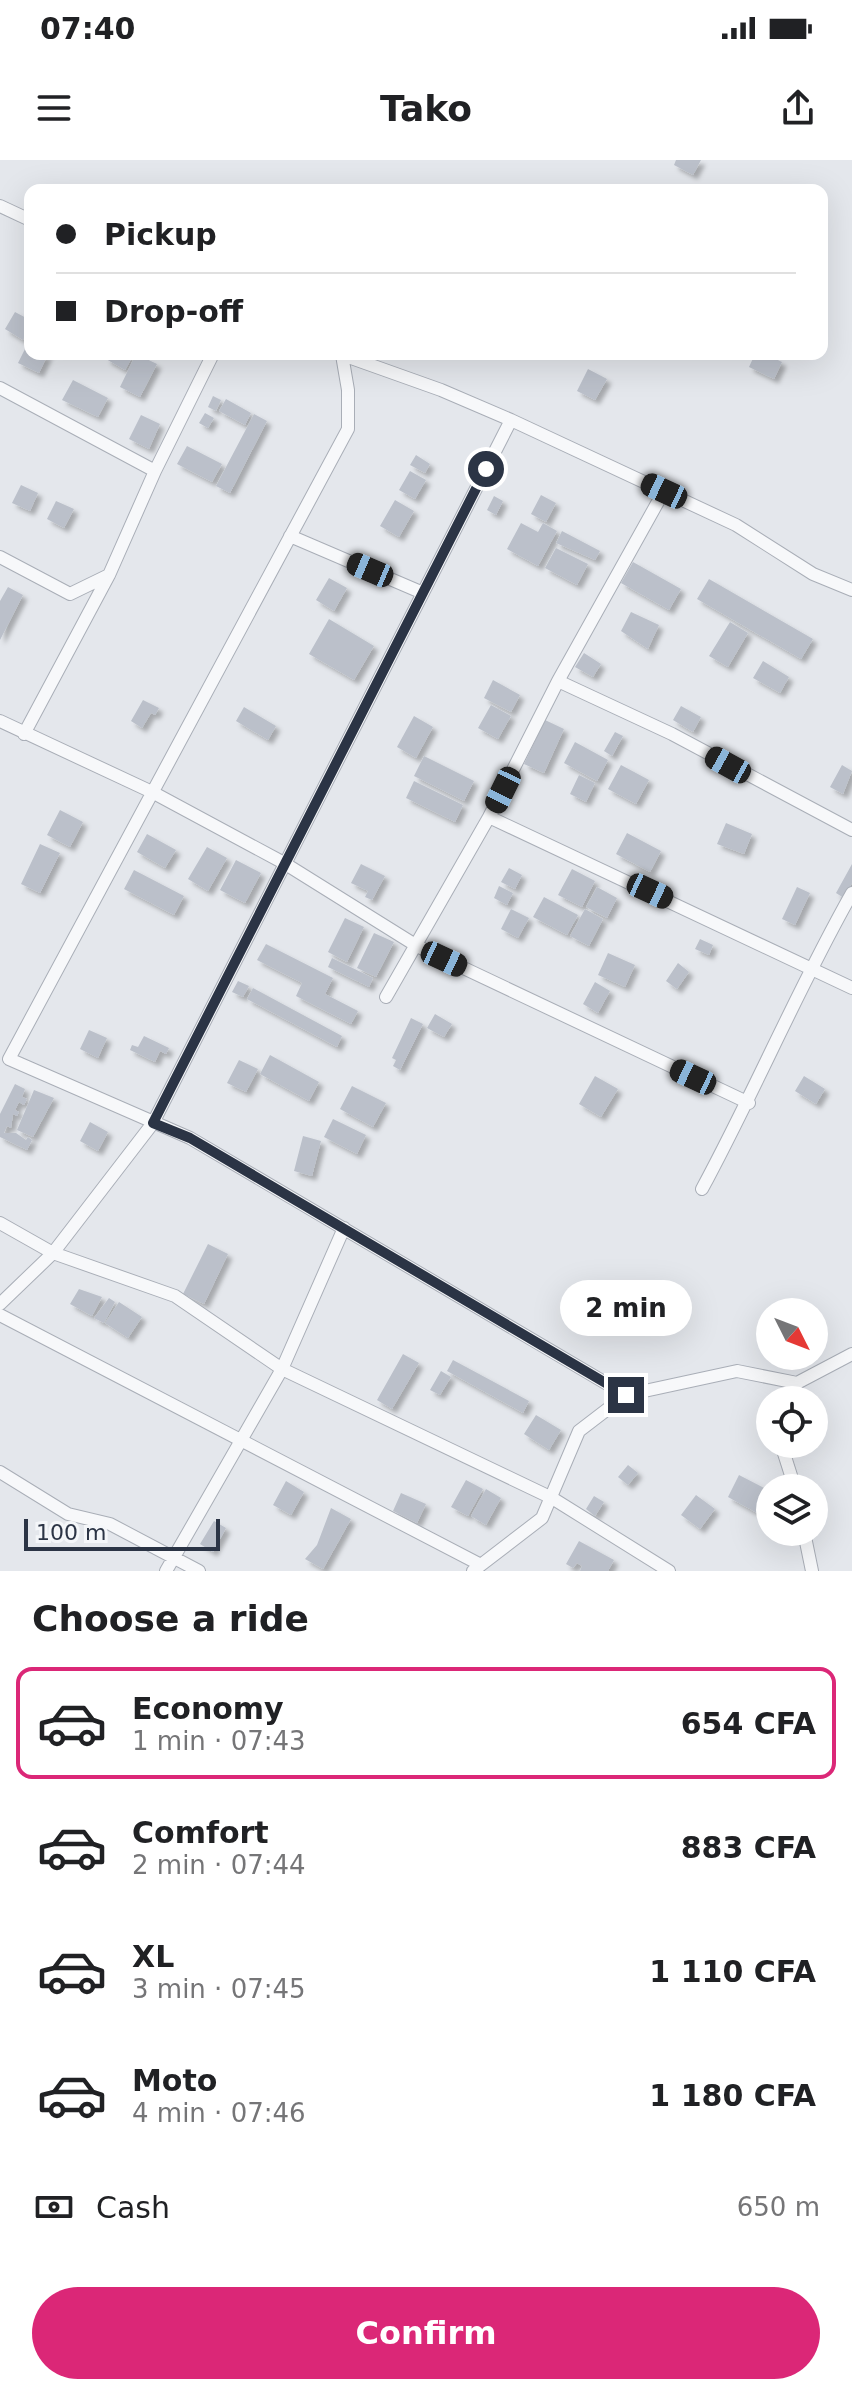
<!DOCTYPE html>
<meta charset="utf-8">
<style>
:root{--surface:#fff;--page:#f6f6f6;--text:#202124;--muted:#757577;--line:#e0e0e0;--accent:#db2777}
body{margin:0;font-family:"DejaVu Sans",sans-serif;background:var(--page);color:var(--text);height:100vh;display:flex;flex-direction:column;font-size:30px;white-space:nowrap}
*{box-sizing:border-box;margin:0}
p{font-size:26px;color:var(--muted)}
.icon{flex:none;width:44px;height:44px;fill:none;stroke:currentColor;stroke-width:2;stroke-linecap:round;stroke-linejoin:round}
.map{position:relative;height:1411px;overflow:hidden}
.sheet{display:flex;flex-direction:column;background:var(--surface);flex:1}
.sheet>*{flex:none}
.guide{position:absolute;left:24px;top:24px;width:804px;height:176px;border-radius:16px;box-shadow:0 8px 32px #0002;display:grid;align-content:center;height:176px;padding:0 32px;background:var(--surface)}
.needle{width:52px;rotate:132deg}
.fabs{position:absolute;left:756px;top:1138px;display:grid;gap:16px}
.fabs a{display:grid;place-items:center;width:72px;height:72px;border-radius:50%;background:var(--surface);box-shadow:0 8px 32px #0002;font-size:40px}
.scale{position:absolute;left:24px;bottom:20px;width:196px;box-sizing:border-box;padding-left:8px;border:4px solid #2b3445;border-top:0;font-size:22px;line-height:28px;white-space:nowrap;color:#2b3445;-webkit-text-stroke:6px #f4f6f9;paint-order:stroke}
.end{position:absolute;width:36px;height:36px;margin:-18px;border:10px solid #2b3445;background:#fff;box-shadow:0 0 0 4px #fff}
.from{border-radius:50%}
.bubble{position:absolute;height:56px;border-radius:28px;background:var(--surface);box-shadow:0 8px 32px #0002;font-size:26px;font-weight:600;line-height:56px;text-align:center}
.car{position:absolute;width:24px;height:48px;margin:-24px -12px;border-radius:10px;box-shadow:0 0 6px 2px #0007;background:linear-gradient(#222 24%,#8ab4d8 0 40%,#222 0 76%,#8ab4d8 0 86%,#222 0)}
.guide b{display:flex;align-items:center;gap:28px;height:76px;font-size:30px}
.guide b+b{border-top:2px solid var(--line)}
.guide i{width:20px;height:20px;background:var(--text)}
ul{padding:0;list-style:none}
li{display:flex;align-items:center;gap:24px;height:112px;margin:0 16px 12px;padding:0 16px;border:4px solid transparent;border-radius:16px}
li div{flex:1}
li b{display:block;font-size:30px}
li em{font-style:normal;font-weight:600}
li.on{border-color:var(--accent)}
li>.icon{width:72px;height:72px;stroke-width:1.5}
h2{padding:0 32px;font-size:36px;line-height:96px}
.pay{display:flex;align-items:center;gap:20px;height:88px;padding:0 32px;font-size:30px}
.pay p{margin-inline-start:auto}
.cta{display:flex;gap:16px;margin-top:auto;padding:16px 32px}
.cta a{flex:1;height:92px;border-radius:48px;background:var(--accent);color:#fff;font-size:32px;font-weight:600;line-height:92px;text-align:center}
.status{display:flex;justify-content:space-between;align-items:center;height:56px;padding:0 40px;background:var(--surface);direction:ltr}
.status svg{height:22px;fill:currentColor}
header{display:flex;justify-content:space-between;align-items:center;height:104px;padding:0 32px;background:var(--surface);font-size:36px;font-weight:600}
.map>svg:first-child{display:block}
</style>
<div class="status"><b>07:40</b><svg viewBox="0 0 49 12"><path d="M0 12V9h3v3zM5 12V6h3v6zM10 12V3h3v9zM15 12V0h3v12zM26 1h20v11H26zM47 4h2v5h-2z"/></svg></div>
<header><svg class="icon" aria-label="menu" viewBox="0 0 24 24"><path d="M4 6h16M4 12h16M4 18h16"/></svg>Tako<svg class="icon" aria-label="share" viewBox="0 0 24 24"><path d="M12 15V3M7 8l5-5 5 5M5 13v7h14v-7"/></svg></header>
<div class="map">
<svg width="852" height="1411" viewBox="0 0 852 1411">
<defs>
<filter id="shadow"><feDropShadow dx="4.5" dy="4.5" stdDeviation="2" flood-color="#0004"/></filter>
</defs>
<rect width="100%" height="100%" fill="#e4e7ec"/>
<path fill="#bbc0ca" filter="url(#shadow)" d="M676 0H701L693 15 674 5Z
M15 152 30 160 23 180 5 169Z
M30 179V194H48L39 213 18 203Z
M109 194H134L125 210 106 199Z
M136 194 157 204 140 237 120 227Z
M755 194H765L782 202 774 219 749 207Z
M588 209 607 219 595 240 577 231Z
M73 220 108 238 98 257 62 240Z
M213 236 221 240 216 251 208 247Z
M226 239 251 253 245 265 219 251Z
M205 253 214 258 208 268 199 263Z
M254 254 267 261 230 333 216 326Z
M141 255 160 264 149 289 129 279Z
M187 286 222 304 212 322 177 304Z
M416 295 430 304 425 313 410 305Z
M410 311 426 320 415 339 399 330Z
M21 325 38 333 30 351 12 343Z
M541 335 556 343 546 362 531 354Z
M494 336 503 341 496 355 487 350Z
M395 340 414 351 399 377 380 366Z
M56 341 74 349 64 368 47 359Z
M521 363 538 372 543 363 557 371 538 406 507 389Z
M562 371 600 391 595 400 556 383Z
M556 388 588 404 577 425 545 408Z
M633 402 681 429 669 450 621 423Z
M329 418 347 428 334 451 316 440Z
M709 419 813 479 801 499 697 439Z
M8 427 23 435 0 480V441Z
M631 452 659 465 648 489 621 471Z
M329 459 374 486 354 520 309 494Z
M730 462 748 473 728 507 709 496Z
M584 493 601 504 593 517 575 507Z
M763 501 789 517 780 533 753 518Z
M493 520 520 535 511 552 484 538Z
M143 540 159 548 155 555 151 553 142 568 131 561Z
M491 545 511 556 498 579 478 568Z
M681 546 701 557 693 572 673 560Z
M244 547 276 566 268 580 236 561Z
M414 556 433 567 416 598 397 587Z
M545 560 564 569 544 613 524 604Z
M615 572 623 576 612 596 604 591Z
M575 582 608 600 597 621 564 603Z
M424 596 474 621 464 641 414 616Z
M621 605 649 620 636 644 608 629Z
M842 605 852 611 843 634 830 627Z
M579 615 595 623 586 642 570 634Z
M414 621 463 645 455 662 406 638Z
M60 650 83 662 70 687 47 675Z
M726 663 752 674 744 694 717 684Z
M627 673 661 691 650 712 616 694Z
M147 674 176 690 165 708 137 692Z
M40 684 60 693 40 733 21 724Z
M207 687 227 698 208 731 188 719Z
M236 700 261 713 245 743 220 730Z
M361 704 385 716 372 740 365 737 368 731 351 723Z
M852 704V723L844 738 836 733Z
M509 708 522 715 515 729 501 722Z
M572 709 595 721 582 747 558 735Z
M134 710 184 736 174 755 124 729Z
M499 726 513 733 507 745 494 738Z
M597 727 617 738 607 758 586 747Z
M797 727 810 733 795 765 782 759Z
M544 737 578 755 567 775 533 757Z
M511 749 529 758 518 778 501 769Z
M585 749 603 759 589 786 570 776Z
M345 758 364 767 347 802 328 792Z
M374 773 394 782 376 817 357 808Z
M700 779 713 785 709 795 695 789Z
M266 784 333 818 325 834 358 851 351 864 296 836 302 823 257 800Z
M608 793 635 805 625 827 598 815Z
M332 798 373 818 369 827 328 807Z
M678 803 689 812 677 829 666 821Z
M238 821 249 826 243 837 232 832Z
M595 822 610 831 598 853 583 844Z
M253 828 342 876 337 887 247 839Z
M435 854 452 864 444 877 427 868Z
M411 858 423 864 400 910 393 906 396 900 392 898Z
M89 870 107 878 98 898 80 889Z
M144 876 169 888 166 894 160 891 155 902 130 890 132 885 138 887Z
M270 895 319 922 309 941 260 914Z
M239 900 258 909 246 932 227 923Z
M595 916 618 929 601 957 579 944Z
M804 916 825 929 816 944 795 931Z
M15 924 25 929 22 937 27 939 24 945 19 942 15 950 19 952 17 956 13 954 11 968 7 966 4 973H16L26 980 28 977 32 980 27 990 0 977V954Z
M352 926 386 943 373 967 340 949Z
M34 930 54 938 33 977 17 970Z
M333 959 366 975 357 994 324 977Z
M90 962 108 972 98 991 80 981Z
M303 976 321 981 312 1016 294 1011Z
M208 1084 228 1094 204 1144 183 1134Z
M79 1129 102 1137 92 1156 70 1144Z
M109 1138 115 1142 104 1163 94 1158Z
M119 1142 142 1157 128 1178 105 1163Z
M403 1194 419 1203 392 1249 377 1240Z
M453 1200 529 1241 523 1253 447 1211Z
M441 1211 451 1217 440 1235 430 1230Z
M536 1255 561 1270 549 1290 524 1274Z
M628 1305 638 1313 628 1325 618 1317Z
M739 1315 770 1331 759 1354 728 1337Z
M466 1320 483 1329 468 1356 451 1347Z
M286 1321 304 1332 291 1355 273 1345Z
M486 1329 501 1338 486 1365 471 1356Z
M401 1333 426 1344 417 1363 393 1351Z
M696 1335 715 1349 700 1369 681 1355Z
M594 1336 604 1342 595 1356 586 1349Z
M331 1348 351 1359 323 1409 305 1399 317 1385Z
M214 1361 226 1368 213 1392 200 1384Z
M579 1381 614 1400 608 1411H580L582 1406 577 1403 573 1408 566 1404Z"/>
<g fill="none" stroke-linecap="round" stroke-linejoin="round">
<g stroke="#a9aeb7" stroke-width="14">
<path id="street" d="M0 46 30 60
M340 194 441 230 511 260 736 365 813 414 852 430
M342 195 348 230V269L9 899 190 978 626 1235
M0 228 155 311
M290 376 423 433
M0 397 70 434 109 415
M558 521 672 574 852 670
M0 561 152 632 284 703 417 786 749 943
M24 574 109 415 155 311 213 194
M489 657 852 828
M386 837 489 657 558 521 664 331
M702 1029C755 931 797 830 852 733
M0 1063 53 1093 175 1136 282 1209 552 1338 669 1411
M0 1144 53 1093 153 963 511 260
M0 1155 481 1405
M790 1240 797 1223
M781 1284 795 1328
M0 1312 68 1354 110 1364 199 1411
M804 1372 812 1411
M166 1411 282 1209 344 1068
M473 1411 542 1358 579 1271 626 1235 737 1211 797 1223 852 1194"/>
</g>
<use href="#street" stroke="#f7f8fa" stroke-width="12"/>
</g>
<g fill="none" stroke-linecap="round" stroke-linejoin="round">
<path stroke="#2b3445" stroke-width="10" d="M486 309 153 963 190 978 626 1235"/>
</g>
</svg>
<div class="fabs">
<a><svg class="needle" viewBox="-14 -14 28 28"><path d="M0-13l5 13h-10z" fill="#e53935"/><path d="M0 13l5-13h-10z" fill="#757577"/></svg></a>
<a><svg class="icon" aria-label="locate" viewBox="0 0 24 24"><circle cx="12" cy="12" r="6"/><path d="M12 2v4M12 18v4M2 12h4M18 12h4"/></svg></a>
<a><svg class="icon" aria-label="layers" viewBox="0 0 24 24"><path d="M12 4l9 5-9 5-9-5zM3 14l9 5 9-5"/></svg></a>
</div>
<div class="scale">100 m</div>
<i class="end from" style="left:486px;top:309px"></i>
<i class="end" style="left:626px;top:1235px"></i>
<div class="bubble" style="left:560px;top:1120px;width:132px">2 min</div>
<i class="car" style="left:664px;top:331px;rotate:295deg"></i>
<i class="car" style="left:370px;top:410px;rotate:293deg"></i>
<i class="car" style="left:728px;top:605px;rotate:299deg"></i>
<i class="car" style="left:503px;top:630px;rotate:206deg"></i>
<i class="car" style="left:650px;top:731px;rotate:115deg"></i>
<i class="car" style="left:444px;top:799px;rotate:115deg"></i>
<i class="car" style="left:693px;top:917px;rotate:295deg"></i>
<div class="guide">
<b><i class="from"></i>Pickup</b>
<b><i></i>Drop-off</b>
</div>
</div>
<section class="sheet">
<h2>Choose a ride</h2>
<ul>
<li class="on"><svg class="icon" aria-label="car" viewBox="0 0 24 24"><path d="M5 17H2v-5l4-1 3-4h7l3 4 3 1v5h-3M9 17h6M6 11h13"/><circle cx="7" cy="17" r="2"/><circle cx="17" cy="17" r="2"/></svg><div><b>Economy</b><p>1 min · 07:43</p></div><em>654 CFA</em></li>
<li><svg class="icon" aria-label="car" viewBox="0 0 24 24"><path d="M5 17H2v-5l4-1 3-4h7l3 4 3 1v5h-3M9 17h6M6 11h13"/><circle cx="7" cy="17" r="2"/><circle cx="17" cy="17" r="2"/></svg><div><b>Comfort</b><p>2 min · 07:44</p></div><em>883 CFA</em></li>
<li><svg class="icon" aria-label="car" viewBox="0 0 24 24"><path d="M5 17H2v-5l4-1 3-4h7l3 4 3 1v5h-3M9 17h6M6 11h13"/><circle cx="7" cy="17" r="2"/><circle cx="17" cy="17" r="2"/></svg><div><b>XL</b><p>3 min · 07:45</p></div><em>1 110 CFA</em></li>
<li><svg class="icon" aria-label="car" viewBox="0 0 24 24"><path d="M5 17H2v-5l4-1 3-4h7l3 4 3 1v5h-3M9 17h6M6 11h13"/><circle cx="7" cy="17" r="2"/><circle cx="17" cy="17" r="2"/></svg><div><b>Moto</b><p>4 min · 07:46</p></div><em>1 180 CFA</em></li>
</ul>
<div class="pay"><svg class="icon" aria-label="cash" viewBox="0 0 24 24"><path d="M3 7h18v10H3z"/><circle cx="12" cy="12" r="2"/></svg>Cash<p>650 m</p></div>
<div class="cta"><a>Confirm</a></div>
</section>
